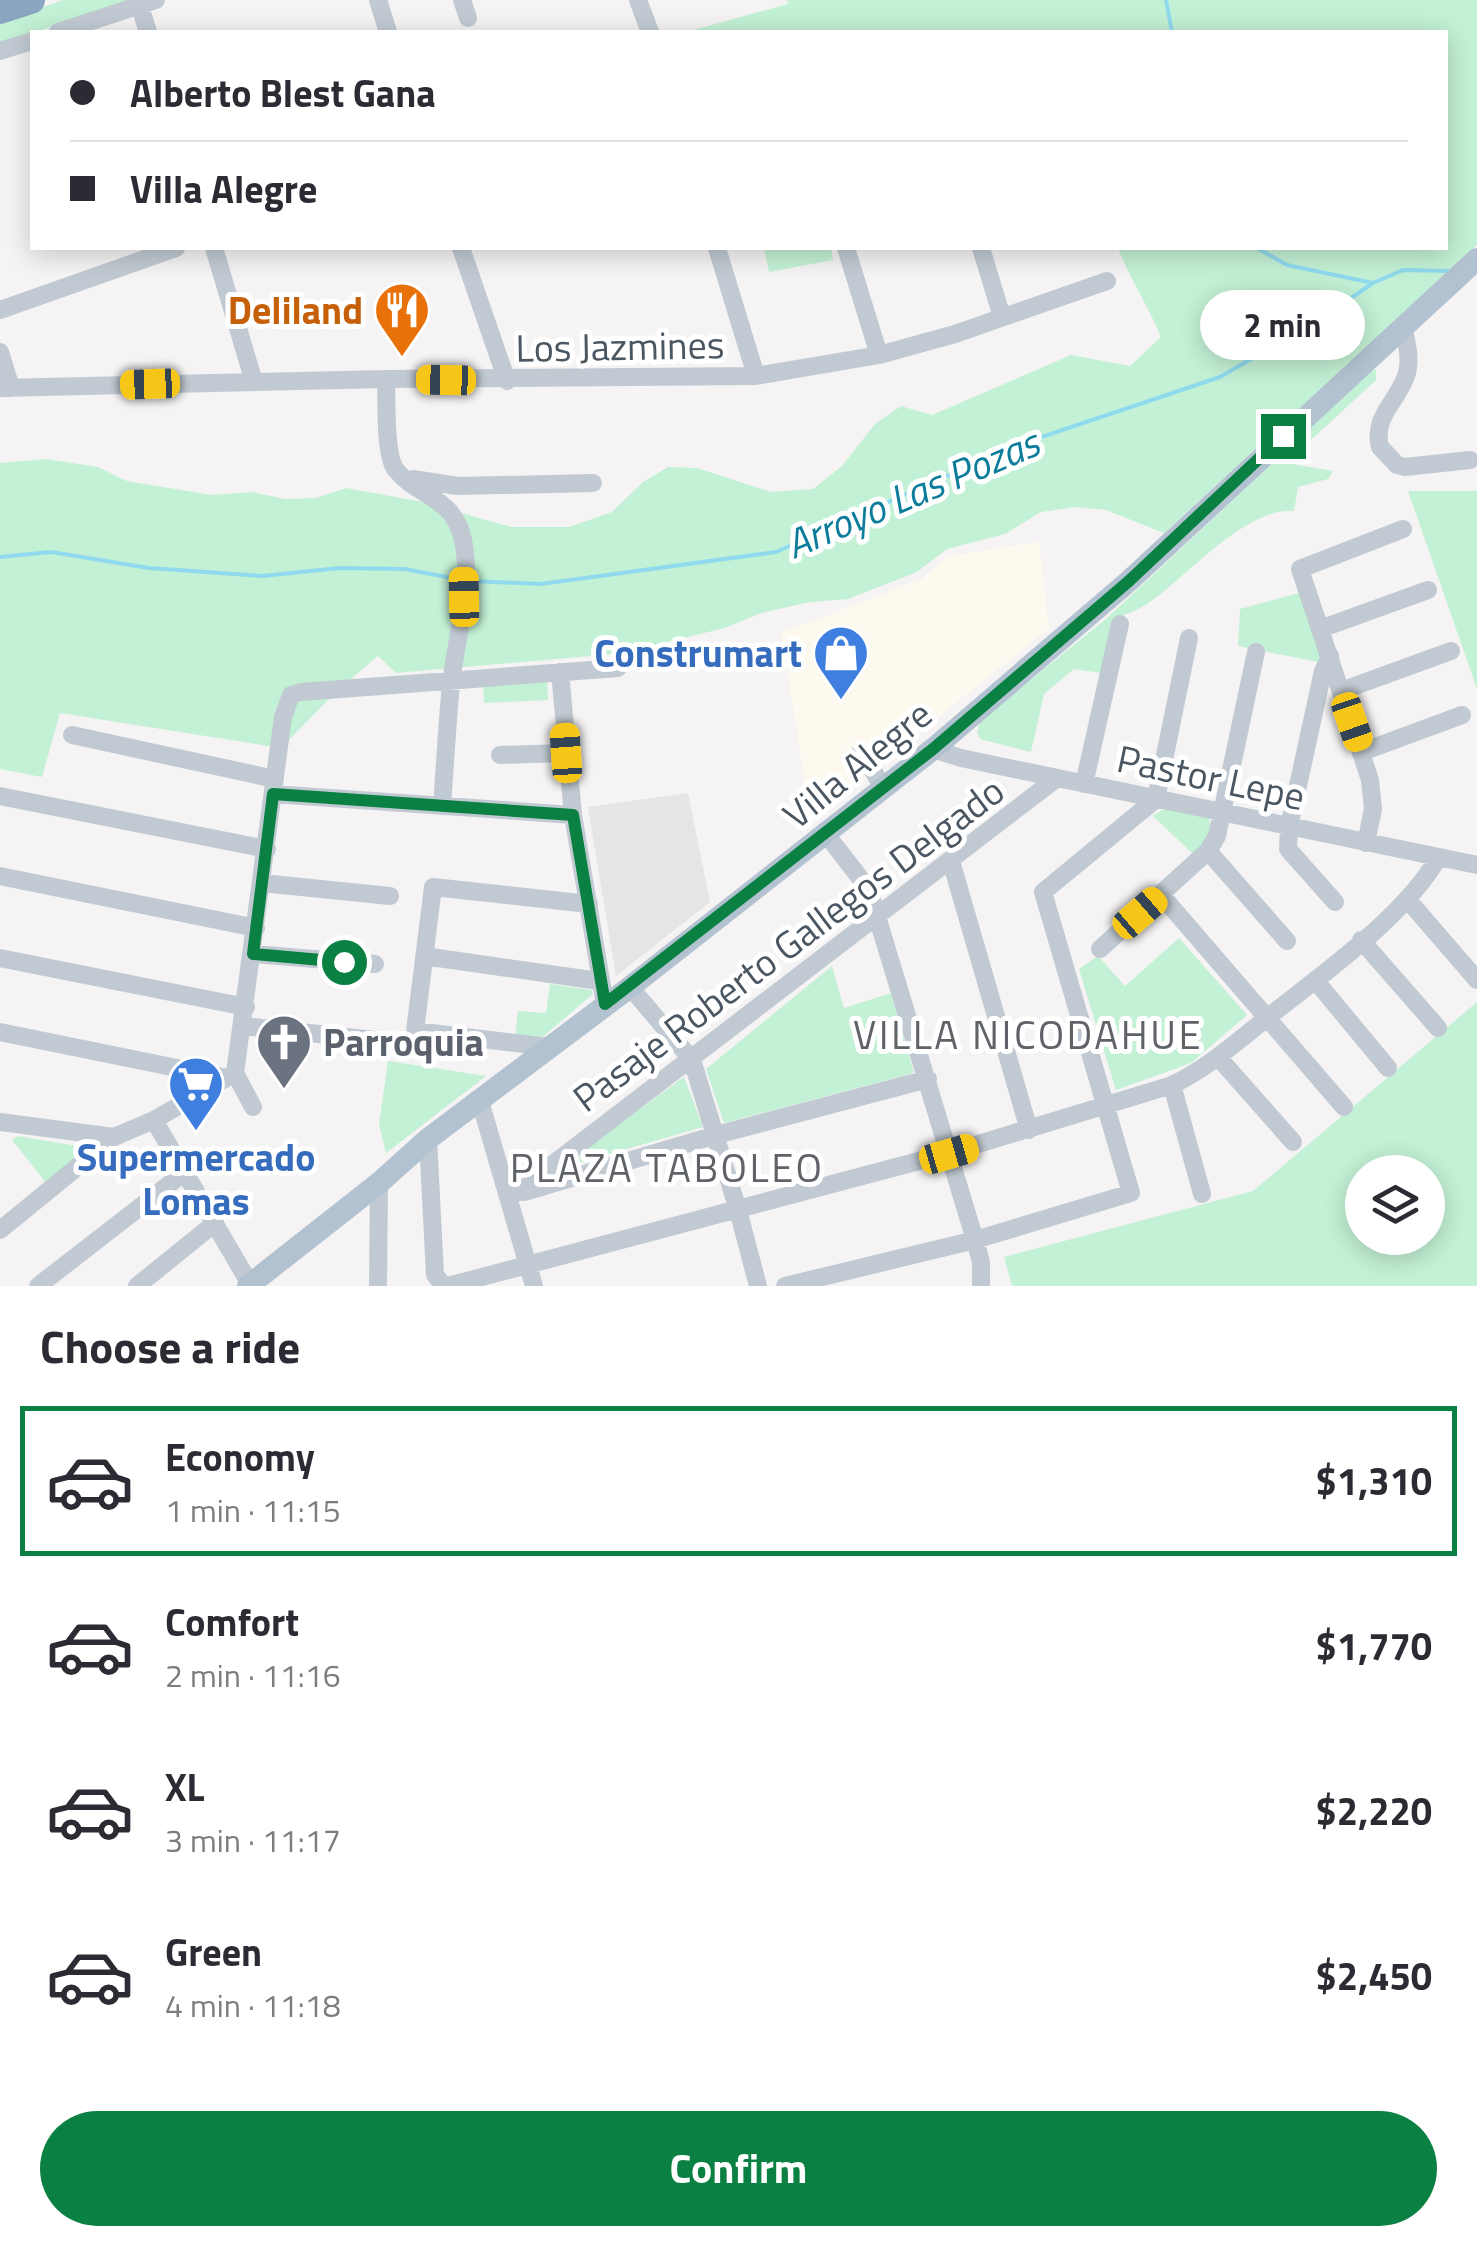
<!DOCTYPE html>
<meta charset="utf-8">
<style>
:root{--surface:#fff;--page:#f7f7f7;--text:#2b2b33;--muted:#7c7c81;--line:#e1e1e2;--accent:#0b8043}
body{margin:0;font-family:"Titillium Web",sans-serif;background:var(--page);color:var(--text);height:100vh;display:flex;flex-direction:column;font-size:38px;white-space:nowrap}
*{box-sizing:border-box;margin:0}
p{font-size:32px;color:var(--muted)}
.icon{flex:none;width:55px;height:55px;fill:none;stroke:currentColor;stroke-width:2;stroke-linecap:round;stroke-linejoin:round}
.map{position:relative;height:1286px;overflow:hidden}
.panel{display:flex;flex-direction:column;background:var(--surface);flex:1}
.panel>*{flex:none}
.top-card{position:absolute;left:30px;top:30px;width:1418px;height:220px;border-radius:0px;box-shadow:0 5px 25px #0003;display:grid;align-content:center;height:220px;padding:0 40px;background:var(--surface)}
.fabs{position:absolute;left:1345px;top:1155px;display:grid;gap:20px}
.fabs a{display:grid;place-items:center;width:100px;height:100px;border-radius:50%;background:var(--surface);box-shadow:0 5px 25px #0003;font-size:50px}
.end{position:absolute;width:45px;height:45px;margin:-22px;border:12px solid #0b8043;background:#fff;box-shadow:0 0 0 5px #fff}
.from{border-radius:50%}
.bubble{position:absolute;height:70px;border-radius:35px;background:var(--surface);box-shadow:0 5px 25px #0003;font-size:32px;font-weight:700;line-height:70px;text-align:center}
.car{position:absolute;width:30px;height:60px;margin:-30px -15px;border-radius:12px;box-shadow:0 0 8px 2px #0007;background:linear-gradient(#f5c518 24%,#345 0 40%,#f5c518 0 76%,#345 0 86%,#f5c518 0)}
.top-card b{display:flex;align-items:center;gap:35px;height:95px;font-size:38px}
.top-card b+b{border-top:2px solid var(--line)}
.top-card i{width:25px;height:25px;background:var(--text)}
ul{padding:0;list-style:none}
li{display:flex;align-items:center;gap:30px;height:150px;margin:0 20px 15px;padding:0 20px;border:5px solid transparent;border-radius:0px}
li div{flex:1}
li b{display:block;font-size:38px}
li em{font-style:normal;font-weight:700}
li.selected{border-color:var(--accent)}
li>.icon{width:90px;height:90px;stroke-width:1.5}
h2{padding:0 40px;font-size:45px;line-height:120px}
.primary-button{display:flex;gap:20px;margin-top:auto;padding:20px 40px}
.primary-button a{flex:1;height:115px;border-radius:60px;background:var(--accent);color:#fff;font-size:40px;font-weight:700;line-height:115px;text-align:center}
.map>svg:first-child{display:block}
</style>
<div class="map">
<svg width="1477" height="1286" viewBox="0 0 1477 1286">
<rect width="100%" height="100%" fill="#f5f3f3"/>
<path fill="#fdf9ef" d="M1039 542 1049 628 811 820 781 633 922 579 948 556Z"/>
<path fill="#e6e4e5" d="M688 793 710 902 616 976 588 807Z"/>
<path fill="#c3f1d5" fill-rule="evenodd" d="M63 0H130L0 44V22Z
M787 0H1477V245L1164 533 1106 510 1077 507 1041 512 1005 534 947 549 917 572 848 599 810 602 761 613 725 628 666 642 659 650 396 673 378 656 339 689 281 748 60 713 42 777 0 769V463L46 459 98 467 127 481 212 495 252 492 285 499 316 498 346 488 423 502 511 527H569L612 512 643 482 668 467 697 468 771 492 813 489 842 466 875 424 901 406 932 415 1071 355 1130 366 1161 337C1148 305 1130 279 1118 248H1445V32H686L788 4Z
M764 248H831L833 260 769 272Z
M1376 370V380L1311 440 1292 464 1333 471 1328 479 1298 487 1294 511C1246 507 1188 575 1150 602 1139 610 1126 614 1114 619L1101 673 1074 669 1044 694 1031 752 980 739 977 732 980 721 1106 619 1371 371Z
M1408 491H1477V689Z
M1299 593 1322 658 1318 662 1238 646 1240 609Z
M547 681 548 700 484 703 483 684Z
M1165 808 1209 818 1211 834 1195 856 1153 816Z
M1179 938 1247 1015 1191 1063 1116 1090 1079 969 1098 956 1125 986Z
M832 966 844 1008 891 993 914 1073 724 1123 706 1069Z
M550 984 591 990 593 994 539 1040 515 1038 518 1011 546 1013Z
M1477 1002V1286H1012L1004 1257 1253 1191ZM1362 1172H1428V1238H1362Z
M388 1061 486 1076 386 1153 379 1124Z
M684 1077 703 1127 558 1169Z
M18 1136 89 1148 47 1184 12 1140Z"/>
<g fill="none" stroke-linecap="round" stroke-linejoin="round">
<path stroke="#90daee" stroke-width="4" d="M1166 0 1172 32
M1257 248 1287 265 1373 283 1403 270 1448 271
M0 557 51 552 149 568 262 576 340 568 405 569 462 580
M471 581 541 584 776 552 1012 447 1220 377 1322 318 1373 283"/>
<path stroke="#c1cad2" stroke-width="18" d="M138 0 148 32
M378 0 388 32
M462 0 468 18
M638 0 650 32
M58 32 156 0
M0 51 32 41
M214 248 254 382
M461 248 507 381
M717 248 756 376
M846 248 879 355
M981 248 1002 317
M0 310 176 248
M1403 325C1406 341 1411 357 1407 373 1399 401 1372 416 1380 447L1397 465 1405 467 1470 460
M0 352 11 388
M386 379C387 399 384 455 396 470 417 497 454 496 463 540 473 587 456 637 451 684 447 725 445 766 442 806
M0 388 386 379 756 376 879 355 955 334 1107 281
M413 479 458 486 593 483
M1320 629 1428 590
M1330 656 1323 671 1289 827 1288 849 1335 902
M560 672 573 815 605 1004
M1341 691 1451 651
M72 735 275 779
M933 749 961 758 1477 865
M861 751 884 789
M1362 752 1462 715
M500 755 565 753
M1084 784 1120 624
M273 794 573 815
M0 796 267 849
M826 834 860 878 872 900 975 1240 981 1262V1286
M1366 843 1373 809 1370 780 1300 569 1403 529
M1208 851 1287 941
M951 861 1029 1130
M0 876 256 928
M262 883 390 896
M1161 895 1344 1107
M1407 899 1477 980
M1361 940 1438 1028
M1100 949 1208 851 1217 836 1256 652
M253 954 375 964
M424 956 599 981
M0 958 246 1007
M1315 980 1388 1068
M630 987 692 1060 738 1210 758 1286
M243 1026 375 1040
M0 1032 226 1078
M549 1047 415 1031 433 887 589 904
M1218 1057 1293 1142
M235 1073 253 1107
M1172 1085 1202 1194
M480 1101 534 1286
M154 1120 250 1284
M0 1122 114 1137 154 1120 235 1073 283 717 291 695 301 692 618 668
M428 1139 435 1275 444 1286
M524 1192 716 1135 928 1079
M510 1197 1057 778
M0 1230 114 1137
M38 1286 185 1172
M137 1286 215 1223
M378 1286 379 1183
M448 1286 949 1153 1172 1085C1208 1068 1236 1042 1267 1018 1321 975 1404 917 1438 858
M785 1286 975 1240 1131 1193 1043 892 1156 799 1189 638"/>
<path stroke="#b3c2d1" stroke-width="22" d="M248 1286 379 1183 428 1139 630 987 933 749 1129 581 1477 259"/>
<path stroke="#8ba5c1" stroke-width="28" d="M0 10 31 0"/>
</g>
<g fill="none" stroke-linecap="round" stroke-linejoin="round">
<path stroke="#0b8043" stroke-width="12" d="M344 962 253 954 273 794 573 815 605 1004 933 749 1129 581 1283 436"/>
</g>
<defs>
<g id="restaurant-pin" transform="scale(2.875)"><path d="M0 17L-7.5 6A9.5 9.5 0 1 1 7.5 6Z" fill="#e8710a" stroke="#fff"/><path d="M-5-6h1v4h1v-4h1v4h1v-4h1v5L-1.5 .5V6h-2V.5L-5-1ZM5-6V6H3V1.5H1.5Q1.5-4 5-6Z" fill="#fff"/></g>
<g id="shop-pin" transform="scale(2.875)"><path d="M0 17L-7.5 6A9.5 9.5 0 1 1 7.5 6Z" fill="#3f7fe0" stroke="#fff"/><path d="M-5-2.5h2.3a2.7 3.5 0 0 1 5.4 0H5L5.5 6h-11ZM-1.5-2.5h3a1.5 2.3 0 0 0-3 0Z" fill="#fff"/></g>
<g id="church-pin" transform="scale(2.875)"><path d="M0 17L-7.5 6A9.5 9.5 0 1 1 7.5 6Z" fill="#6b7280" stroke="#fff"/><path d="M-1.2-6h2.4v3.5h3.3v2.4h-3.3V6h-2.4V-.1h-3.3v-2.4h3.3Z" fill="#fff"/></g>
<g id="supermarket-pin" transform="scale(2.875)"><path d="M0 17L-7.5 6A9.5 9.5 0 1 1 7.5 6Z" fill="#3f7fe0" stroke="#fff"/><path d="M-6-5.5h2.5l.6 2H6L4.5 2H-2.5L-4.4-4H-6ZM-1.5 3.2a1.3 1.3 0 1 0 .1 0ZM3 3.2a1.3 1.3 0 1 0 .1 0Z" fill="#fff"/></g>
</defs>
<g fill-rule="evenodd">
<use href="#restaurant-pin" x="402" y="310"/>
<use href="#shop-pin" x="841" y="653"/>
<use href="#church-pin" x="284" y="1042"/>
<use href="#supermarket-pin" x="196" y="1084"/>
</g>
<g text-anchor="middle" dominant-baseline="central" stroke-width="10" stroke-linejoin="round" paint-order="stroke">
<g font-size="38" font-weight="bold" fill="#c56008" stroke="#fff" text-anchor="end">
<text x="363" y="310">Deliland</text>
</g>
<g font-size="38" fill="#4a5661" stroke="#fff">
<text transform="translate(620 346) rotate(-1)">Los Jazmines</text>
<text transform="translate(857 764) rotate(-39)">Villa Alegre</text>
<text transform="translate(1211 777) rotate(12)">Pastor Lepe</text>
<text transform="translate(788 944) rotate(-37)">Pasaje Roberto Gallegos Delgado</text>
</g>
<g font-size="38" font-weight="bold" fill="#366cbe" stroke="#fff" text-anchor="end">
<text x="802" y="653">Construmart</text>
<text x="196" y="1157" text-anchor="middle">Supermercado<tspan x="196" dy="44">Lomas</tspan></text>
</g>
<g font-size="38" font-weight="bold" fill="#5b616d" stroke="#fff" text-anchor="start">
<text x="323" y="1042">Parroquia</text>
</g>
<g font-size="40" font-style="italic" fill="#0c7c9b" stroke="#fff">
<text transform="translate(912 493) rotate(-23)">Arroyo Las Pozas</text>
</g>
<g font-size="40" letter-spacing="2.5" fill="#5f6368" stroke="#fff">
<text x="1028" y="1034">VILLA NICODAHUE</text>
<text x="667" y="1167">PLAZA TABOLEO</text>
</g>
</g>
</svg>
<div class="fabs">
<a><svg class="icon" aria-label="layers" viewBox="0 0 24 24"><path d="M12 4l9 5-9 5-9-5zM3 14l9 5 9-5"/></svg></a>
</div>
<i class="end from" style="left:344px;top:962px"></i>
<i class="end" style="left:1283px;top:436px"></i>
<div class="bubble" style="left:1200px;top:290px;width:165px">2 min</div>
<i class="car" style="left:446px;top:380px;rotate:271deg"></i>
<i class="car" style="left:150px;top:384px;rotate:268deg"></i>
<i class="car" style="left:464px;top:597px;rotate:359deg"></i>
<i class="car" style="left:1352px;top:722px;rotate:161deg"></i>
<i class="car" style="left:566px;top:753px;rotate:356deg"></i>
<i class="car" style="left:1140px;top:913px;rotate:49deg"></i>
<i class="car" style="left:949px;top:1154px;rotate:74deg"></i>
<div class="top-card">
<b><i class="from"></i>Alberto Blest Gana</b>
<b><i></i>Villa Alegre</b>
</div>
</div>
<section class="panel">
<h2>Choose a ride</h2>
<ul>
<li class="selected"><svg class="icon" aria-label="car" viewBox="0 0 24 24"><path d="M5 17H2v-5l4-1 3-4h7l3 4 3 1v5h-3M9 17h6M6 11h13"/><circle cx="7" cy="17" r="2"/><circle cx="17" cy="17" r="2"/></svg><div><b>Economy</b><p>1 min · 11:15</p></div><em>$1,310</em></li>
<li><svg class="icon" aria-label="car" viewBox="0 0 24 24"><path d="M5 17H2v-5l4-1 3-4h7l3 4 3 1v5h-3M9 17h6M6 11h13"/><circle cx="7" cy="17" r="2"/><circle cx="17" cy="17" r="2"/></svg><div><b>Comfort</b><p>2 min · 11:16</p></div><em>$1,770</em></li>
<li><svg class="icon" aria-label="car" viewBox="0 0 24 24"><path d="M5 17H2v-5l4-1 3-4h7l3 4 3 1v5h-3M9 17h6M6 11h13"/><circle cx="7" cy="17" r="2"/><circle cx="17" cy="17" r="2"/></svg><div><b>XL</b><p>3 min · 11:17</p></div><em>$2,220</em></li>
<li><svg class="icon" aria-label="car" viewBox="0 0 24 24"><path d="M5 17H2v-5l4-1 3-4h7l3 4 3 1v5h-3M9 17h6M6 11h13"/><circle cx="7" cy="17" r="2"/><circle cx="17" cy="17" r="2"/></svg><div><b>Green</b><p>4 min · 11:18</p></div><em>$2,450</em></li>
</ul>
<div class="primary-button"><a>Confirm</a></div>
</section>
